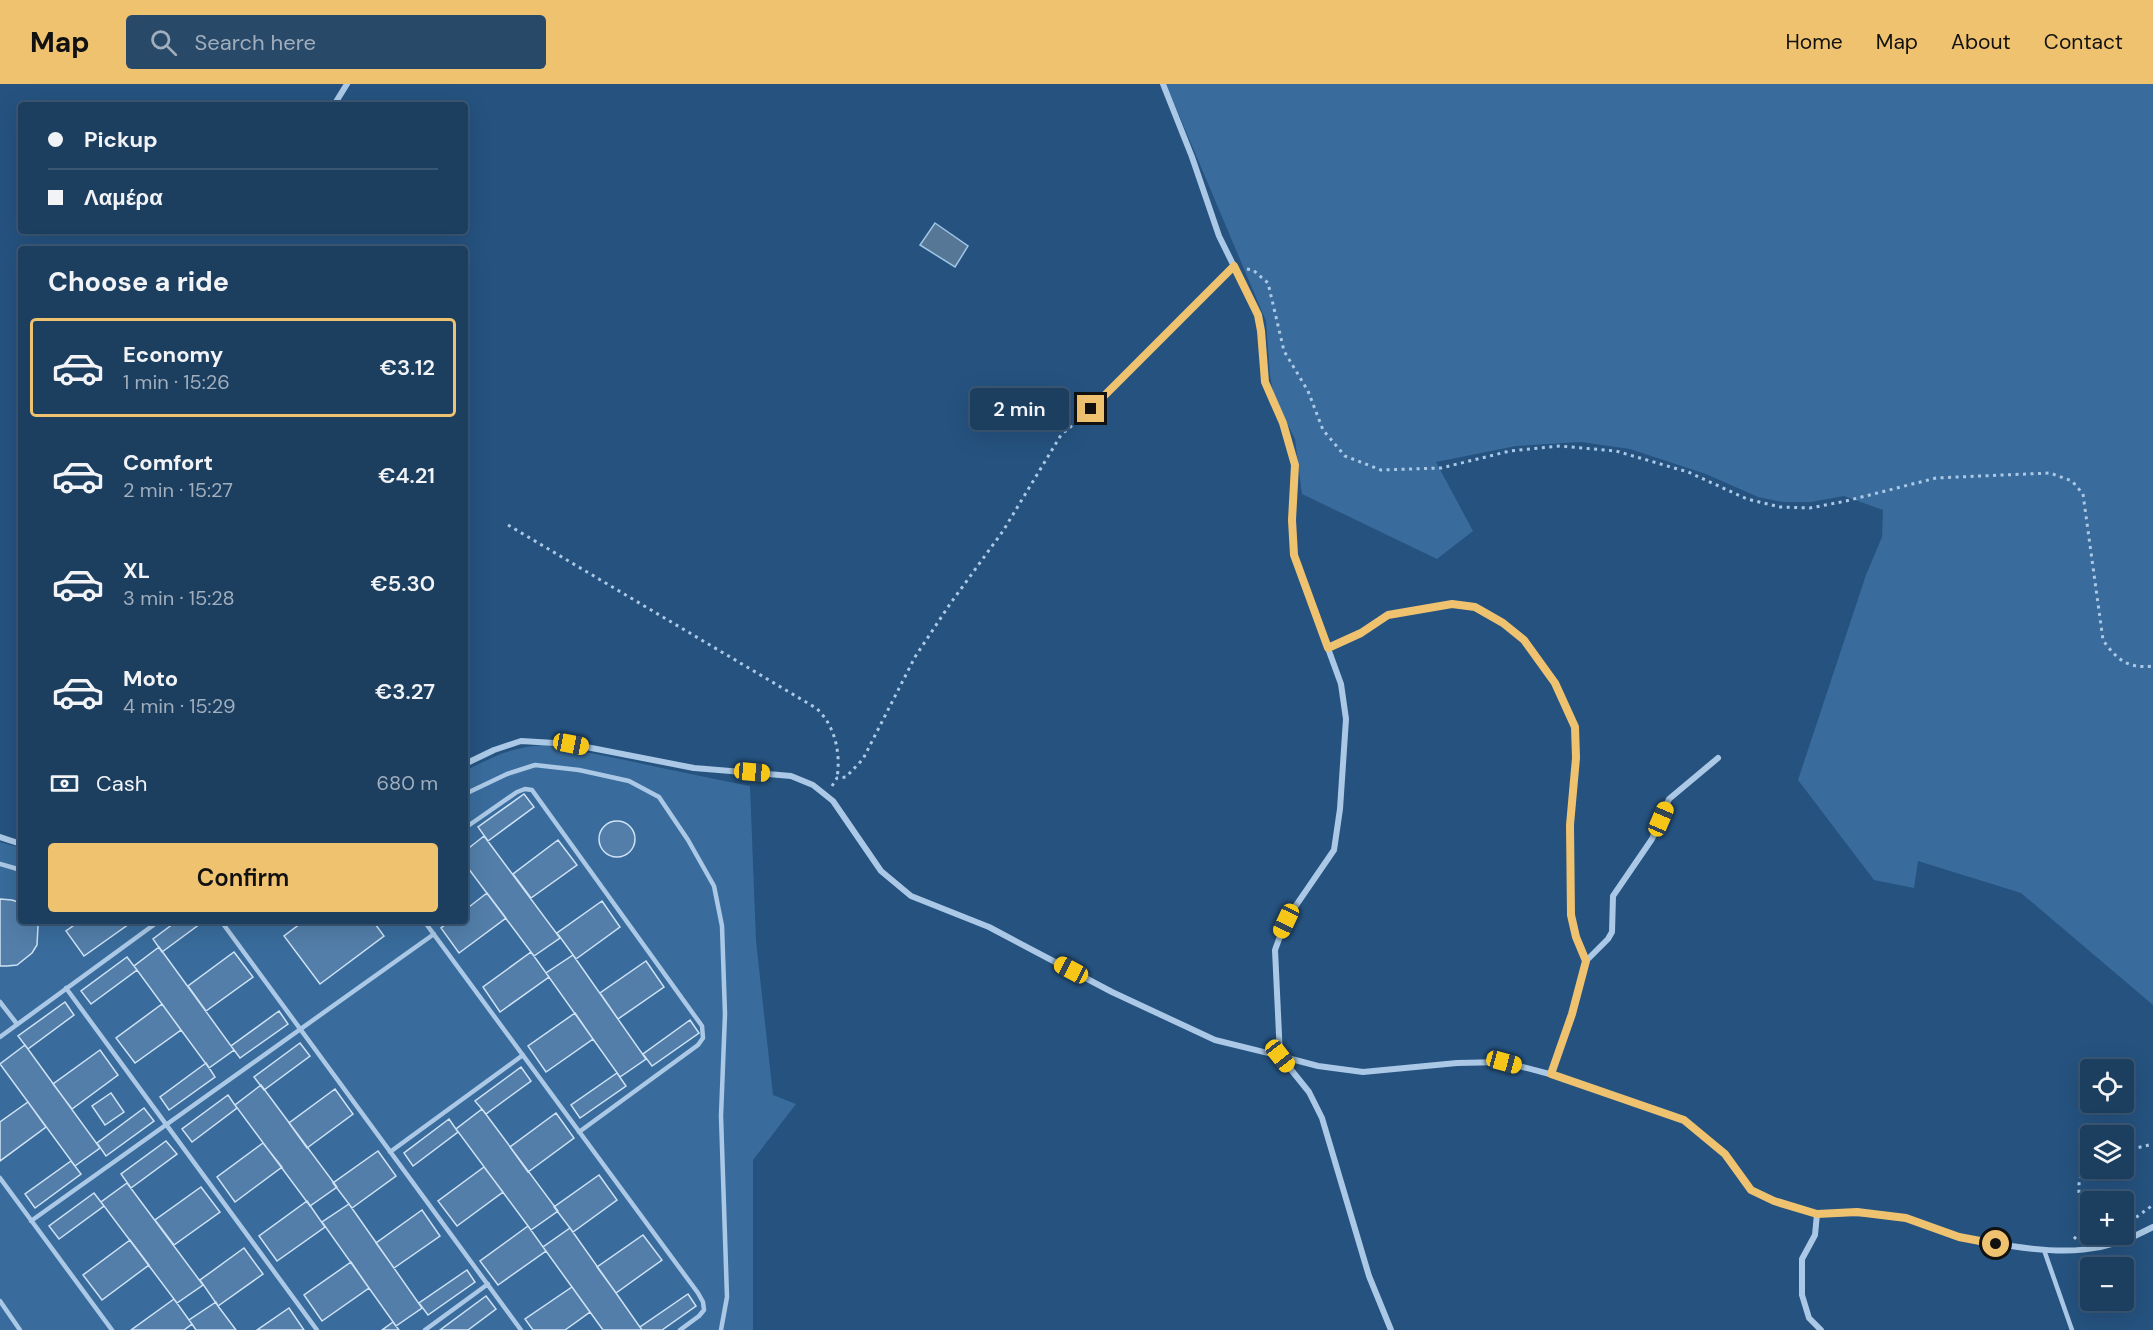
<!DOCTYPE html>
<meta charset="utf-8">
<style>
:root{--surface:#1c3e5f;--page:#294968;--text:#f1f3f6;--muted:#a0aebd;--line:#3a5774;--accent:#efc270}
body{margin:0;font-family:"DM Sans",sans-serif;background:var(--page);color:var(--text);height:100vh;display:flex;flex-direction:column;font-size:22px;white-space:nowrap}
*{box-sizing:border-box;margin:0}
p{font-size:20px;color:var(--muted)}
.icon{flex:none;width:33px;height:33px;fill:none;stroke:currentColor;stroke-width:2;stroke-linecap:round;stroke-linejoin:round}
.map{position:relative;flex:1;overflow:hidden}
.side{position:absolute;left:18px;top:162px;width:450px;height:678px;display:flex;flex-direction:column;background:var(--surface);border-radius:6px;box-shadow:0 6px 24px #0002,0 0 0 2px var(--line)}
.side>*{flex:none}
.banner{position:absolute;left:18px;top:18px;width:450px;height:132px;border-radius:6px;box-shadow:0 6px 24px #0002,0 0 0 2px var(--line);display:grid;align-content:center;height:132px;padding:0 30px;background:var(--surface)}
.controls{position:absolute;left:2080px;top:975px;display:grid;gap:12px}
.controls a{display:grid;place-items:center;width:54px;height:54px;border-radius:6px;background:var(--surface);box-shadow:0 6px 24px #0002,0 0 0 2px var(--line);font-size:30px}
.end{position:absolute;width:27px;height:27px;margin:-14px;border:8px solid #efc270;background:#111;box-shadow:0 0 0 3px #111}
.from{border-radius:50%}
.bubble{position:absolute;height:42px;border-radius:6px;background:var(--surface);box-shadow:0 6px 24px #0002,0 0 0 2px var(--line);font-size:20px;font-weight:600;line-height:42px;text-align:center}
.car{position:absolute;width:18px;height:36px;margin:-18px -9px;border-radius:8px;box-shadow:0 0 4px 2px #0007;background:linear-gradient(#f5c518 24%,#345 0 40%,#f5c518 0 76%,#345 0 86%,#f5c518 0)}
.banner b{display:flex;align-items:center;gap:21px;height:57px;font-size:22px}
.banner b+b{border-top:2px solid var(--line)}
.banner i{width:15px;height:15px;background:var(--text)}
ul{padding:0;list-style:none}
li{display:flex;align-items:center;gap:18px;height:99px;margin:0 12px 9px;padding:0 18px;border:3px solid transparent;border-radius:6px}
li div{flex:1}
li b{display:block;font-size:22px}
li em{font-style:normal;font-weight:600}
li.current{border-color:var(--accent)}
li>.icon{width:54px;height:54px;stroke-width:1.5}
h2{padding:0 30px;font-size:27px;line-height:72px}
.pay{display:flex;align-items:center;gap:15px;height:66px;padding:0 30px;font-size:22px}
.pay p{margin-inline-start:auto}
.button{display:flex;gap:12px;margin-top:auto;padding:12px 30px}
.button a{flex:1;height:69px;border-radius:6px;background:var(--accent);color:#111;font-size:24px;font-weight:600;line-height:69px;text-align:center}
header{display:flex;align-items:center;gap:36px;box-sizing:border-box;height:84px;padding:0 30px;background:var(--accent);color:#111}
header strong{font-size:28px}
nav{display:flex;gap:33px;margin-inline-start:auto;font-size:21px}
.search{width:420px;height:54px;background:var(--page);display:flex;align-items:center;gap:15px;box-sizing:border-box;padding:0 21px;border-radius:6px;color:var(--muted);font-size:22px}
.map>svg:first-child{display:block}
</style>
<header>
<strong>Map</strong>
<div class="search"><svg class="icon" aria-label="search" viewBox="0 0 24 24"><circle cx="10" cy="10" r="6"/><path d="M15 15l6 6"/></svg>Search here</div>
<nav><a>Home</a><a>Map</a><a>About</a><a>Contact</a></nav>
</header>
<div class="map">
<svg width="2153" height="1246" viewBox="0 0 2153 1246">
<rect width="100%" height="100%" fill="#25527f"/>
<path fill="#396c9c" d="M1166 0H2153V921L2021 809 1918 777 1914 804 1874 796 1798 696 1866 491 1882 453 1883 426 1844 412 1811 418H1783L1758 413 1706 390 1630 365 1581 358 1516 362 1436 378 1473 447 1437 475 1302 410 1295 355 1274 313 1270 291 1266 237Z
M545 661C613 672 681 689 750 702L756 857 773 1011 796 1020 753 1076V1246H0V758L21 764V837H465V687C494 672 512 663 545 661Z"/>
<path fill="#577797" stroke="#a0c5e6" stroke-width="1.5" d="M935 139 968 162 955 183 920 161Z"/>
<path fill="#527ea9" stroke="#cee2f5" stroke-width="1.5" d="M524 710 534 723 488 757 478 743Z
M599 755a18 18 0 1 1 36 0a18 18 0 1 1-36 0Z
M484 752 560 854 534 872 465 780V767Z
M558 756 577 781 531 814 513 790Z
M487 809 506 834 459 869 441 844 450 837H465V826Z
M0 815 12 816 21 819V837H37L38 842 37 861 32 869 17 881 7 882H0Z
M602 817 620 843 576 875 557 849Z
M80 837H127L129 840 84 872 66 847Z
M177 837H204L162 868 153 855Z
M304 837H373L384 852 320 900 284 852Z
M159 863 234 966 209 984 134 882Z
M234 868 253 893 206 927 188 902Z
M531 868 549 893 500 928 483 903Z
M573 871 646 975 620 993 546 889Z
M127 873 137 886 91 920 81 907Z
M646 877 664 903 618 935 600 909Z
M65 918 74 931 28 965 18 952Z
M162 920 181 946 135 979 116 954Z
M279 927 288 940 240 974 231 962Z
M575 929 593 955 546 988 528 962Z
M690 936 699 949 652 982 643 970Z
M300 959 310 972 264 1006 254 993Z
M25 961 100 1064 75 1082 0 980Z
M100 966 118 991 72 1025 53 1000Z
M206 979 215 993 169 1026 160 1013Z
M521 983 531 997 486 1030 475 1017Z
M617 989 626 1002 580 1034 571 1021Z
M261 1001 337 1103 310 1122 235 1021Z
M335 1005 353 1030 307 1064 289 1039Z
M111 1009 124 1028 105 1041 92 1022Z
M228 1011 237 1024 192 1058 182 1045Z
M28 1018 46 1043 0 1077V1038Z
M144 1024 154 1037 106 1072 97 1059Z
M482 1025 558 1127 531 1146 456 1045Z
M556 1029 574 1054 528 1088 510 1063Z
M449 1035 458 1048 413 1082 404 1069Z
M166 1057 177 1070 131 1104 121 1090Z
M263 1059 282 1083 235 1118 217 1093Z
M378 1067 396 1092 352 1124 333 1099Z
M71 1077 81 1090 35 1124 25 1110Z
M484 1083 503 1108 457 1142 438 1117Z
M599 1091 617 1116 573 1148 554 1123Z
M127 1099 203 1201 177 1219 101 1118Z
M201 1103 220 1128 174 1161 155 1136Z
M94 1109 104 1122 59 1155 49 1142Z
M307 1117 325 1143 277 1177 259 1152Z
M349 1120 422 1224 396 1242 322 1138Z
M422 1126 440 1152 394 1184 376 1159Z
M528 1142 546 1167 498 1201 480 1177Z
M570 1144 616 1209 642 1246H603L572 1203 543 1163Z
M643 1151 662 1176 616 1209 597 1183Z
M130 1156 149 1181 102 1216 83 1191Z
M244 1164 263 1190 218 1222 200 1196Z
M351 1178 369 1204 322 1237 304 1211Z
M467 1186 475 1198 428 1231 419 1219Z
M572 1203 590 1228 565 1246H533L525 1235Z
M688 1210 696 1222 662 1246H642L640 1243Z
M486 1212 496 1225 468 1246H440Z
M174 1215 192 1240 184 1246H131Z
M216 1218 218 1222 236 1246H196L192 1240 189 1236Z
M289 1224 304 1246H257Z
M393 1238 399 1246H382Z"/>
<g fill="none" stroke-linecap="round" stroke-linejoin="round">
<path stroke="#abc9e6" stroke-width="3" stroke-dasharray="3 4.5" stroke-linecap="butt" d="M1247 185 1253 186 1268 199 1284 267 1308 307 1323 346 1345 372 1381 386 1441 384 1510 367 1560 362 1616 367 1688 388 1747 415 1780 423 1810 424 1846 417 1936 394 2003 391 2050 389 2072 397 2083 410 2103 556C2117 576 2128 585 2153 582
M508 441 816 624C835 641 841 669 837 694
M832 702 837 694 846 693 863 675 915 573 950 520 1003 447 1061 351 1083 332
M2124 1067 2153 1060
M2091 1080C2070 1092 2082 1122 2085 1142L2091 1143
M2124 1142 2153 1121
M2074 1155 2085 1142"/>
<path stroke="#abc9e6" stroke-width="4.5" d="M465 710 507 690 535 681 579 686 629 697 659 713 688 756 714 802 722 842 725 930 721 1032 727 1213 721 1246
M465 744 517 708 525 705 532 706 702 942 703 954 698 961 579 1048
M0 780 21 786
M221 837 521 1246
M424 837 698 1209 703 1218 704 1226 699 1232 680 1246
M66 904 317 1246
M0 918 17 940
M0 953 159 837
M390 1068 523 971
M0 1094 112 1246
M31 1137 434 850
M2044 1166 2072 1246
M0 1217 20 1246
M425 1246 488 1200"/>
<path stroke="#abc9e6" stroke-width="6" d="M1163 0 1192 73 1219 152 1258 231 1261 247 1265 298 1283 339 1295 382 1292 437 1294 471 1341 600 1346 635 1340 725 1334 766 1286 836 1275 866 1280 972 1318 982 1363 988 1457 979 1504 978 1561 993 1684 1036 1725 1070 1751 1106 1775 1117 1817 1130 1815 1151 1802 1175V1211L1809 1234 1821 1246
M334 21 347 0
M1091 325 1234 182
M1328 564 1361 549 1388 531 1452 520 1475 523 1503 539 1524 556 1555 599 1575 643 1576 674 1570 741 1571 831 1576 853 1586 877 1572 930 1551 990
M465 680 494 666 521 657 571 660 694 684 791 692 813 701 833 717 881 787 911 812 989 843 1112 908 1215 956 1280 972 1309 1008 1322 1034 1369 1192 1391 1246
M0 753 21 760
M1586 877 1608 855 1612 848 1613 812 1652 755 1669 715 1718 674
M1817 1130C1847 1128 1875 1128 1904 1134 1922 1138 1939 1147 1956 1152 1974 1157 1993 1160 2011 1162 2064 1170 2104 1170 2153 1143"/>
</g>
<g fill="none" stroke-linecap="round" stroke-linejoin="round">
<path stroke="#efc270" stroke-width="8" d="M1091 325 1234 182 1258 231 1261 247 1265 298 1283 339 1295 381 1292 436 1294 471 1328 564 1361 549 1388 531 1452 520 1475 523 1503 539 1524 556 1555 599 1575 643 1576 674 1570 741 1571 831 1576 853 1586 877 1572 930 1551 990 1684 1036 1725 1070 1751 1106 1774 1117 1817 1130 1857 1128 1906 1134 1959 1153 1996 1160"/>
</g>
</svg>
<div class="controls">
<a><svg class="icon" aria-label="locate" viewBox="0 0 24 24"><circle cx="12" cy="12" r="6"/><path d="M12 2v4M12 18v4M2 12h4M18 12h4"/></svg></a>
<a><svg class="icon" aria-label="layers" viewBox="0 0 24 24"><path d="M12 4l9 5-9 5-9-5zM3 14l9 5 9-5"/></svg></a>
<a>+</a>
<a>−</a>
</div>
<i class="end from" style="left:1996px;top:1160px"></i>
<i class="end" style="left:1091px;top:325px"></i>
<div class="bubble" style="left:970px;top:304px;width:99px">2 min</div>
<i class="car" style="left:571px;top:660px;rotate:101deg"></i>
<i class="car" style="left:752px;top:688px;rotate:95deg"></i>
<i class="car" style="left:1661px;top:735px;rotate:23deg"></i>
<i class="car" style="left:1286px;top:837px;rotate:205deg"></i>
<i class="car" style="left:1071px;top:886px;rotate:298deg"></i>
<i class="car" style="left:1280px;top:972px;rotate:142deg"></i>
<i class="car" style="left:1504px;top:978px;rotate:105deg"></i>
<div class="banner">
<b><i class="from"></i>Pickup</b>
<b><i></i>Λαμέρα</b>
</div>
<section class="side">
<h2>Choose a ride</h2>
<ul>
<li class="current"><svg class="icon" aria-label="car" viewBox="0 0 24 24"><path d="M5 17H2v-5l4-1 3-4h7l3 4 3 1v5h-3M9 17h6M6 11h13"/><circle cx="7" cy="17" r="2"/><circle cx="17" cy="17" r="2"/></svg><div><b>Economy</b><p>1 min · 15:26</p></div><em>€3.12</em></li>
<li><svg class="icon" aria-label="car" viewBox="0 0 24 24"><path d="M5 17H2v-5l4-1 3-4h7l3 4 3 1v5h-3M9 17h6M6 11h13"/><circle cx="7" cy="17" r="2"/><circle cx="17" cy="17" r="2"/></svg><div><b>Comfort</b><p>2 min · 15:27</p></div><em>€4.21</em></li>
<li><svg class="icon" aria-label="car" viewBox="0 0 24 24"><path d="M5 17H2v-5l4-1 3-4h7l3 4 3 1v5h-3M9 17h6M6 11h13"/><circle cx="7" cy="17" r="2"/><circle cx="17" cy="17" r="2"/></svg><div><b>XL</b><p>3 min · 15:28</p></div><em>€5.30</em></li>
<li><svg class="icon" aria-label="car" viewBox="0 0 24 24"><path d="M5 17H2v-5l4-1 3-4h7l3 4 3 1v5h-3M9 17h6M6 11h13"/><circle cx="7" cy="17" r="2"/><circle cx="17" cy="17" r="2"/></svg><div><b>Moto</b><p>4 min · 15:29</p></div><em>€3.27</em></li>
</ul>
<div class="pay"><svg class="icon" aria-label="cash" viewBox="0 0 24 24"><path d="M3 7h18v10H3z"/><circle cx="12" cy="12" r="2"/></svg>Cash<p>680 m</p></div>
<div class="button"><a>Confirm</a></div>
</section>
</div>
